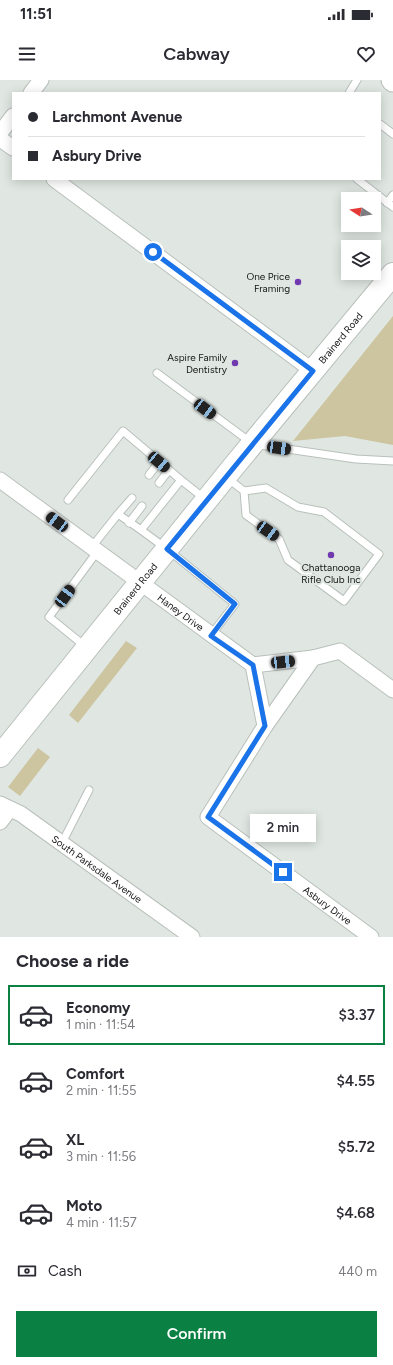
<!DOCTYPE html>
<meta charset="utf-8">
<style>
:root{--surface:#fff;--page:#f7f7f7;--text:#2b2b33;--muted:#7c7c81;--line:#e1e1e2;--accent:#0b8043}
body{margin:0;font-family:Figtree,sans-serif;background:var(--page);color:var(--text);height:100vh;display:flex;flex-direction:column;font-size:15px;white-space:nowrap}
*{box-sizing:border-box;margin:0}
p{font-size:13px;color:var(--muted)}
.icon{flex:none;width:22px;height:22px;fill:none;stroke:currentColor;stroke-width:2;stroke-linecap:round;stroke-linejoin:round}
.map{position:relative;height:857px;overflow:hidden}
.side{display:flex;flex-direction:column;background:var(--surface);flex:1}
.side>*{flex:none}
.top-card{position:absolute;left:12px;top:12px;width:369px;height:88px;border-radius:0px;box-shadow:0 2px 10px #0003;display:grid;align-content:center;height:88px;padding:0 16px;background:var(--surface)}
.needle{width:26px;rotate:282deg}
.fabs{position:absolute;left:341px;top:112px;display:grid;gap:8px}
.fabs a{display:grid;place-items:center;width:40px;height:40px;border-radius:0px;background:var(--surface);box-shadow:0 2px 10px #0003;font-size:20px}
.end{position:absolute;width:18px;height:18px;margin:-9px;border:5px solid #1a73e8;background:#fff;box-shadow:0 0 0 2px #fff}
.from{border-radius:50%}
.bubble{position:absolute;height:28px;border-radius:0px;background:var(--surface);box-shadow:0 2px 10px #0003;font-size:13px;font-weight:600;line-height:28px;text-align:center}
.car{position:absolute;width:12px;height:24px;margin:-12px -6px;border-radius:5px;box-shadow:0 0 3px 1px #0007;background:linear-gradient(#222 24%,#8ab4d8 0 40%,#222 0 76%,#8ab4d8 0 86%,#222 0)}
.top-card b{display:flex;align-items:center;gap:14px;height:38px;font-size:15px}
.top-card b+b{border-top:1px solid var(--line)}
.top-card i{width:10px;height:10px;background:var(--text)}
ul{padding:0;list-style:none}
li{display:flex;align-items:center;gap:12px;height:60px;margin:0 8px 6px;padding:0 8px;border:2px solid transparent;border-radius:0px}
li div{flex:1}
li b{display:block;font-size:15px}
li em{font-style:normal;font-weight:600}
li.current{border-color:var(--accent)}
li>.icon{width:36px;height:36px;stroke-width:1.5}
h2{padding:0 16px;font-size:18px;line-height:48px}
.pay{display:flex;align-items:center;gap:10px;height:44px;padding:0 16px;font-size:15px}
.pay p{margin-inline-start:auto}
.cta{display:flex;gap:8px;margin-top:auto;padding:8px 16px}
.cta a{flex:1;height:46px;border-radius:0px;background:var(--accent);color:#fff;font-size:16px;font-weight:600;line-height:46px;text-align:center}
.status{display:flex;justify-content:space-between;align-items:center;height:28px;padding:0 20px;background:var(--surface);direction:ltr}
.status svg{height:11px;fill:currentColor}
header{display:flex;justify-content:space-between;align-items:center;height:52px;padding:0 16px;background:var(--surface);font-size:18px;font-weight:600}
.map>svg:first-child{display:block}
</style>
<div class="status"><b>11:51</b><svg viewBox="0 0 49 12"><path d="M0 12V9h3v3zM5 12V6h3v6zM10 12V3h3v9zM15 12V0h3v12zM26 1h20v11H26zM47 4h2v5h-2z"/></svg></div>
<header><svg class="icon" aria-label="menu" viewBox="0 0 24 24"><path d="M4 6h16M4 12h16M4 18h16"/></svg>Cabway<svg class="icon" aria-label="heart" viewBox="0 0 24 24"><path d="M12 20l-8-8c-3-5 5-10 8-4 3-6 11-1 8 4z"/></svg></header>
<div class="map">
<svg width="393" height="857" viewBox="0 0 393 857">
<rect width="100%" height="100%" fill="#e0e7e2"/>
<path fill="#cdc4a0" d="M393 236V365L345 356 293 361Z
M126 561 137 568 78 643 69 635Z
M38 668 50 677 20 716 8 707Z"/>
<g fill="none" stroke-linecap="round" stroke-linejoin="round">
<g stroke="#b9c0bb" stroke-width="9">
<path id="service" d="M349 13 357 0
M380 44 393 54
M357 99 393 127
M387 123 393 115
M157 293 253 364 356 379 393 381
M149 395 159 382
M227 398 244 411 246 435 279 459 288 480 344 521 379 474 324 432 298 427 266 408 244 411
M159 403 169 390
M205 419 181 400 141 450 167 469 235 524 211 555
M68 420 123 351 181 400
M118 434 132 418
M129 443 142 426
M91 468 118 434 141 450
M86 567 49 537 97 472
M62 763 89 710"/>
</g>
<g stroke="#b9c0bb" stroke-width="17">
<g id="minor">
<path d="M31 13 41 0"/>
<path d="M0 53 13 36"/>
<path d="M0 59 13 68"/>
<path d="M54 99 313 291"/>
<path id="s1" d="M0 400 253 585 313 578 340 571 393 610"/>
<path id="s2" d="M253 585 265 646 208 737 371 857"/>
<path d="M265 646 313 578"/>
<path id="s3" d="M0 724 21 734 192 857"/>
<path d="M0 742 10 729"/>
</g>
</g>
<g stroke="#b9c0bb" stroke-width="23">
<path id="secondary" d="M392 0 393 1"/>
</g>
<g stroke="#b9c0bb" stroke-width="24">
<g id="primary">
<path id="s4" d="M0 676 234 386 393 194"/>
</g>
</g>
<use href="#service" stroke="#fff" stroke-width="7"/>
<use href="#minor" stroke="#fff" stroke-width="15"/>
<use href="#secondary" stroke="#fff" stroke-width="21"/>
<use href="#primary" stroke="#fff" stroke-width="22"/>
</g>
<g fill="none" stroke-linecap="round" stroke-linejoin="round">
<path stroke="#1a73e8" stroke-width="5" d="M153 172 313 291 167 469 235 524 211 556 253 585 265 646 208 737 283 792"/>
</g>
<g fill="#7239af" stroke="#e0e7e2" stroke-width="1.5">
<circle cx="298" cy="202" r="4"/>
<circle cx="235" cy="283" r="4"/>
<circle cx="331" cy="475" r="4"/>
</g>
<g text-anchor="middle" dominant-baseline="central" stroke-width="4" stroke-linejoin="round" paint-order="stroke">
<g font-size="10" fill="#131513" stroke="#e0e7e2" text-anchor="end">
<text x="290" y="196">One Price<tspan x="290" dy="12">Framing</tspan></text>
<text x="227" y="277">Aspire Family<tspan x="227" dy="12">Dentistry</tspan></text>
<text x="331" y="487" text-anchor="middle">Chattanooga<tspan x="331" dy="12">Rifle Club Inc</tspan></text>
</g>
<g font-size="10" fill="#131513" stroke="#e0e7e2">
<text stroke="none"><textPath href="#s4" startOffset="539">Brainerd Road</textPath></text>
<text stroke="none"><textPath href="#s4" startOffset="215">Brainerd Road</textPath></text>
<text stroke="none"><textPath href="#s1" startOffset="224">Haney Drive</textPath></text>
<text stroke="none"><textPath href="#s3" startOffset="117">South Parksdale Avenue</textPath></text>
<text stroke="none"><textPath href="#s2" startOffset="318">Asbury Drive</textPath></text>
</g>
</g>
</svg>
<div class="fabs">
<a><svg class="needle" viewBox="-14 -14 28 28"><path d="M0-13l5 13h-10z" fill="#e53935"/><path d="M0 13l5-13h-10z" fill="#7c7c81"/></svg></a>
<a><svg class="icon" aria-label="layers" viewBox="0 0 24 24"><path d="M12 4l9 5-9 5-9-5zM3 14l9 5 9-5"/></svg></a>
</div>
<i class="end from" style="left:153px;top:172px"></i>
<i class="end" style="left:283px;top:792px"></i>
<div class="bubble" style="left:250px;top:734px;width:66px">2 min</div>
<i class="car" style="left:205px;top:329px;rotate:127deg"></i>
<i class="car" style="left:279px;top:368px;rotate:98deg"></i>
<i class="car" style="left:159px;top:382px;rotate:130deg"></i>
<i class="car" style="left:57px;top:442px;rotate:307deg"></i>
<i class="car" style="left:268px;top:451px;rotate:125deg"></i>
<i class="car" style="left:65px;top:516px;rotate:37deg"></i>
<i class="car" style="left:283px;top:582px;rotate:84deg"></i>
<div class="top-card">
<b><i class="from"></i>Larchmont Avenue</b>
<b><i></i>Asbury Drive</b>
</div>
</div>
<section class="side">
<h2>Choose a ride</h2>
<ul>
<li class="current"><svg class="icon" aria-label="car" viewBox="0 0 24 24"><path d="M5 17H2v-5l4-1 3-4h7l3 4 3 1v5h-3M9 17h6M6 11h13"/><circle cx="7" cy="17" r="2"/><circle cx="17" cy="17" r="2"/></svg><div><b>Economy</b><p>1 min · 11:54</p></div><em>$3.37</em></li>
<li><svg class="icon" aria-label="car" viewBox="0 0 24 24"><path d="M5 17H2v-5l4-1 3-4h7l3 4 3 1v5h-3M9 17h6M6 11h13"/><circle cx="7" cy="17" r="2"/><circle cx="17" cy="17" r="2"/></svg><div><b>Comfort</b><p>2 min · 11:55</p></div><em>$4.55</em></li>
<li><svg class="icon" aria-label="car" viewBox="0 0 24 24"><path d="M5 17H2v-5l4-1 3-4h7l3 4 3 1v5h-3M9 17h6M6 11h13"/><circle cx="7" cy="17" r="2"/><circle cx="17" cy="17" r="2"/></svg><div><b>XL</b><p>3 min · 11:56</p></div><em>$5.72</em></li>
<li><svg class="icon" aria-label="car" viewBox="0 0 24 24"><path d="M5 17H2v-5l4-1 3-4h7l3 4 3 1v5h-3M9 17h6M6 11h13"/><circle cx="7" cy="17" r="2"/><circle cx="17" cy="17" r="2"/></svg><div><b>Moto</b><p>4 min · 11:57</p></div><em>$4.68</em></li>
</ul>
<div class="pay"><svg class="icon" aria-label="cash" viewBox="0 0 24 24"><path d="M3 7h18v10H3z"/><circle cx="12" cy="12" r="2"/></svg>Cash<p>440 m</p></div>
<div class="cta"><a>Confirm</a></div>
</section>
